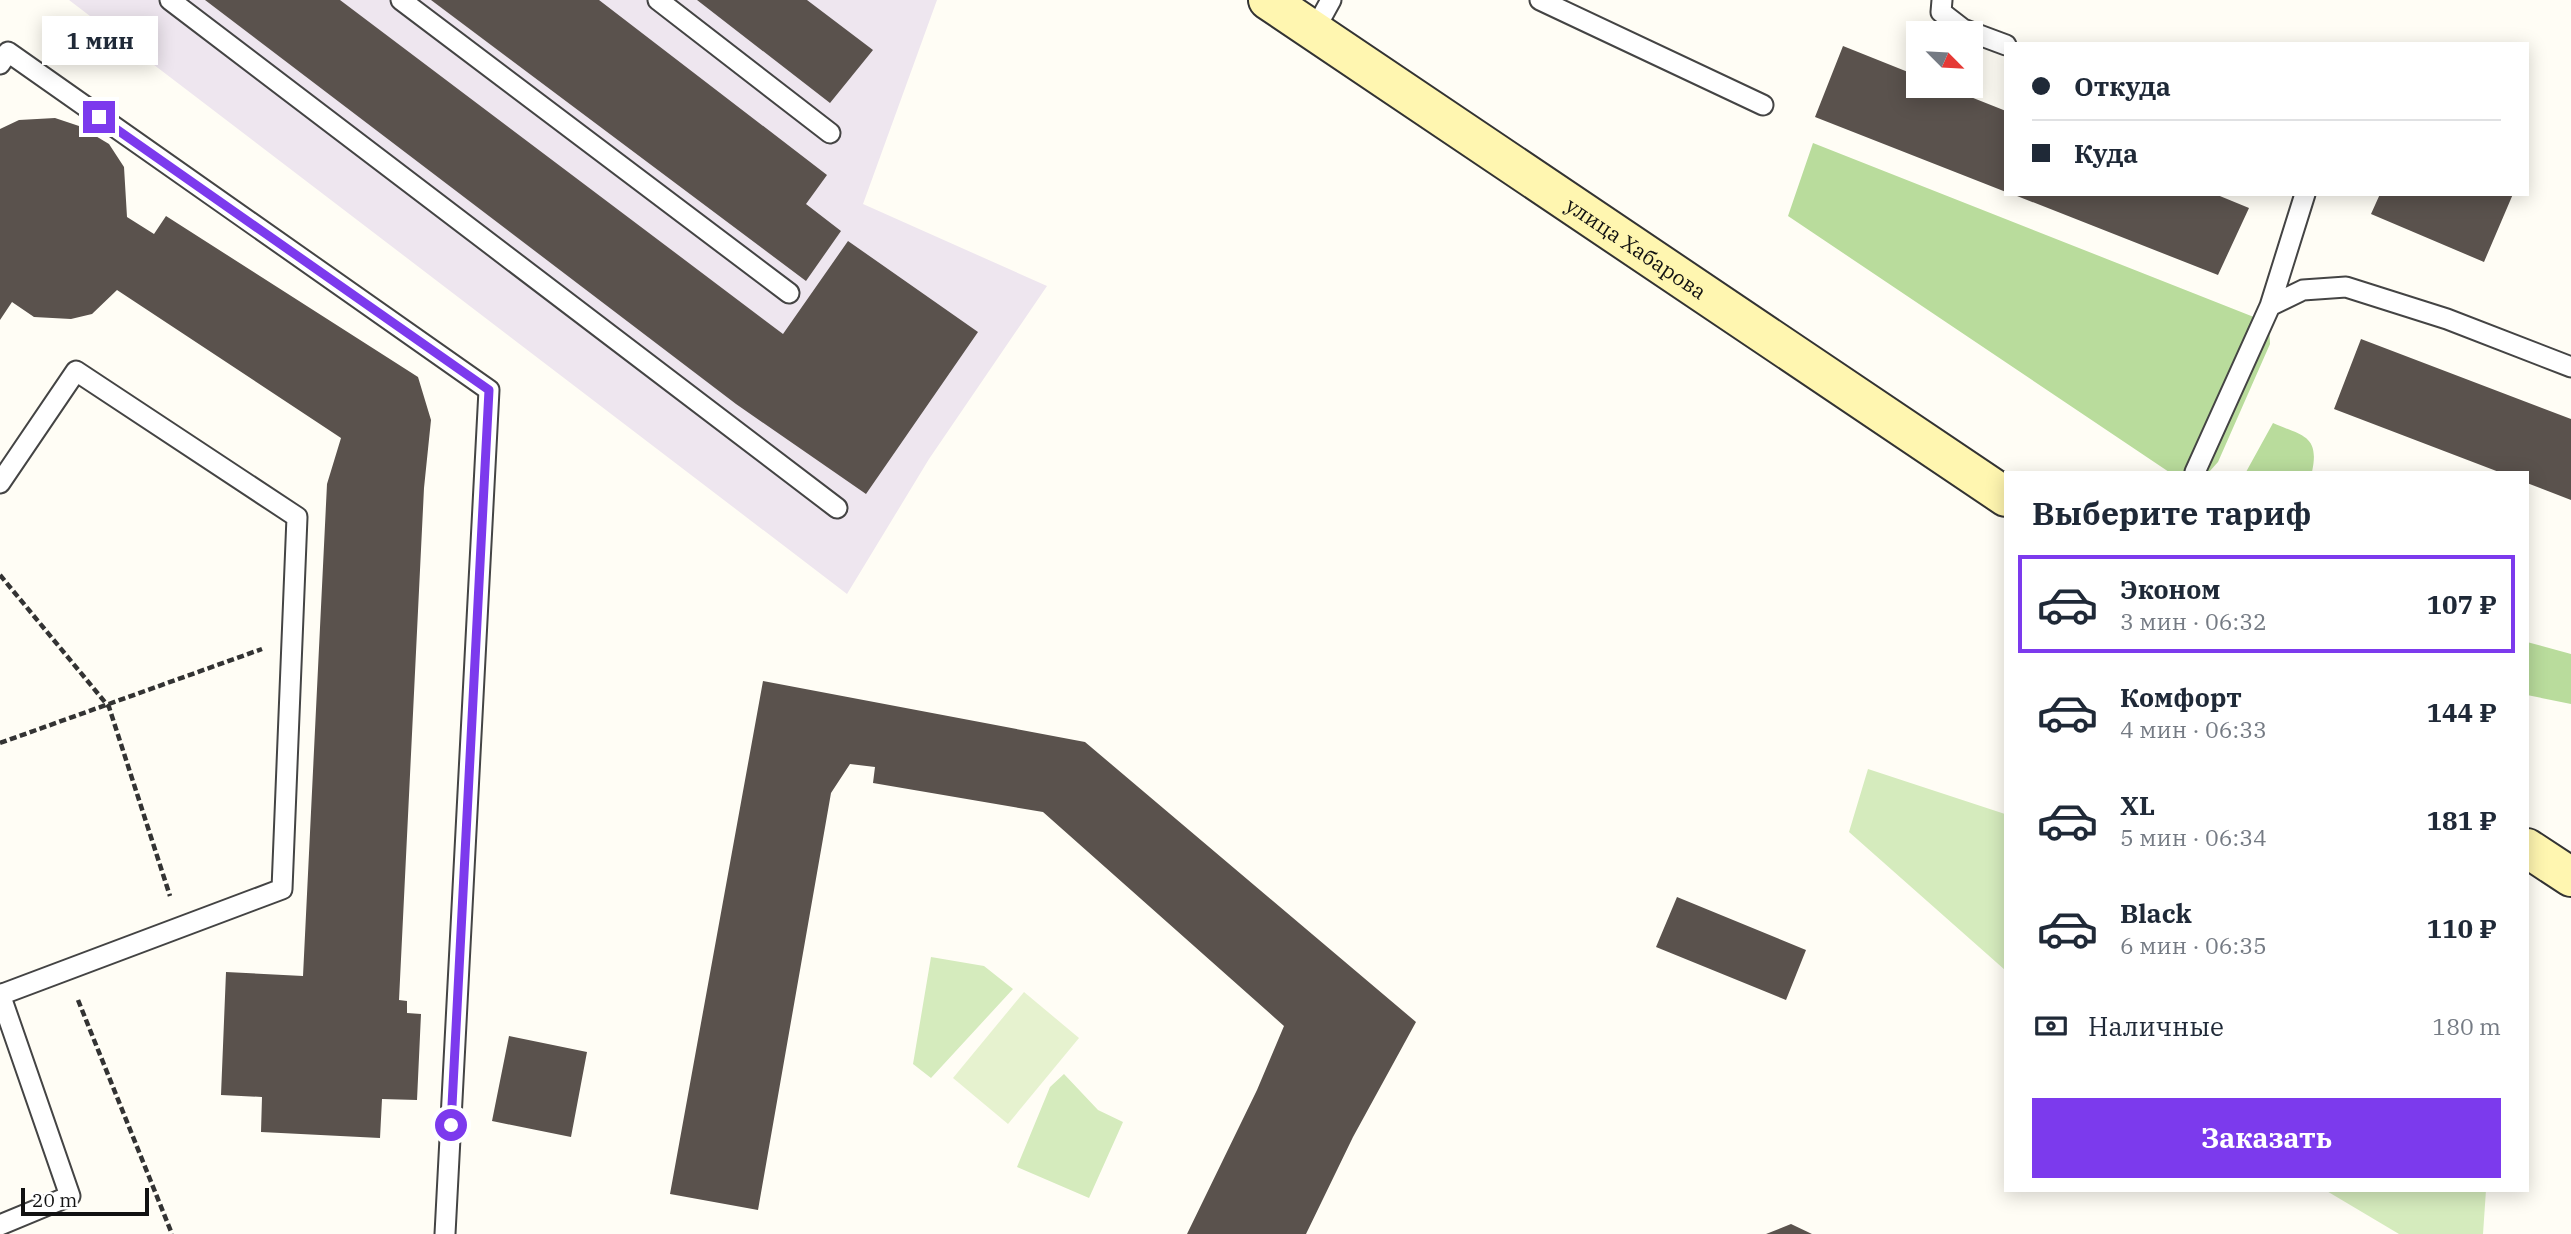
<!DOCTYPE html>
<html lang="ru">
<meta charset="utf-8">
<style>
:root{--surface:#fff;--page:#f2f2f3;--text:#1f2937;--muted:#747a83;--line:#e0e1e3;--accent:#7c3aed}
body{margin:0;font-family:"IBM Plex Serif",serif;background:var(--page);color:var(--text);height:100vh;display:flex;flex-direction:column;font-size:26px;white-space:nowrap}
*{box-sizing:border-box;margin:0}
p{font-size:23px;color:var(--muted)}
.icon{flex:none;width:38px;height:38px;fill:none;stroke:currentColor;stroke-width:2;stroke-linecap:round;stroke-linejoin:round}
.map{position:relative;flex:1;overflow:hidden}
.drawer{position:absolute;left:2004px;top:471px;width:525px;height:721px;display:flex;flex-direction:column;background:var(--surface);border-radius:0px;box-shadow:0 4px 18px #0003}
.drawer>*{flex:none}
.guide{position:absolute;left:2004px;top:42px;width:525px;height:154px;border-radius:0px;box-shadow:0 4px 18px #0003;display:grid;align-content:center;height:154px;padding:0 28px;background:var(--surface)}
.needle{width:46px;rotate:114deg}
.tools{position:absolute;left:1906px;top:21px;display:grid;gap:14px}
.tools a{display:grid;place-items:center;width:77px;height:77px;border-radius:0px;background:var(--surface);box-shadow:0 4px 18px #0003;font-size:35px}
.scale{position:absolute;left:21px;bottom:18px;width:128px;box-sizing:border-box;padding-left:7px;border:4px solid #111;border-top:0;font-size:19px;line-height:24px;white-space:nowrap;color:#111;-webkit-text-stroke:5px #fff;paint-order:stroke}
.end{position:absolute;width:32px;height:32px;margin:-16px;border:9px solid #7c3aed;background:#fff;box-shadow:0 0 0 4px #fff}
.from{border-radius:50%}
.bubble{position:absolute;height:49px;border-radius:0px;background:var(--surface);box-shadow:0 4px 18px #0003;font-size:23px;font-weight:700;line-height:49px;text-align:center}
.guide b{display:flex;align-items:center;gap:24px;height:66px;font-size:26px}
.guide b+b{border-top:2px solid var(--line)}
.guide i{width:18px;height:18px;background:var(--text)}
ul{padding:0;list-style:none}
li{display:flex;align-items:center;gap:21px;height:98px;margin:0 14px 10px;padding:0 14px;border:4px solid transparent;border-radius:0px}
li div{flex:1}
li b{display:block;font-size:26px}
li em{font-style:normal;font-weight:700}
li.on{border-color:var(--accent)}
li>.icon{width:63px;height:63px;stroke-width:1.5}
h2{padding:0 28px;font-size:32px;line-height:84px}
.pay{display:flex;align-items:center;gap:18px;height:77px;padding:0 28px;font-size:26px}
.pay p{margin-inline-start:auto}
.button{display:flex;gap:14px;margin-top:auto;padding:14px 28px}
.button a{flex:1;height:80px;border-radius:0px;background:var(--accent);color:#fff;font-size:28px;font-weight:700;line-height:80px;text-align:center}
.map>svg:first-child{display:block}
</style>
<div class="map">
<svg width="2571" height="1234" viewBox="0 0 2571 1234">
<rect width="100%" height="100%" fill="#fffdf5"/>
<path fill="#eee6ef" d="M69 0H937L863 204 1047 286 929 459 847 594Z"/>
<path fill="#d5ebbd" d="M1868 769 2005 814V970L1849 832Z
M931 957 984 966 1013 989 931 1078 913 1064Z
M1064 1074 1098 1110 1123 1122 1089 1198 1017 1167 1050 1087Z
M2325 1190H2486L2483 1234H2399Z"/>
<path fill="#b9dc9c" d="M1813 143 2269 323 2270 344 2218 462 2209 472H2169L1788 216Z
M2273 423C2302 436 2320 435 2312 472H2246Z
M2527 642 2571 654V704L2527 695Z"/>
<path fill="#e6f2cf" d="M1024 992 1079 1038 1008 1124 953 1078Z"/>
<path fill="#5a524d" d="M205 0H340L783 334 848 241 978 332 866 494 736 404Z
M431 0H599L827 175 806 204 841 231 806 281Z
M697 0H807L873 50 830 103Z
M1843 46 1918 76V86H1943L2006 111V192L1815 117Z
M55 118 79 126 109 144 124 167 127 217 154 234 166 216 418 377 431 420 424 488 399 1000 407 1001V1013L421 1014 417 1100 382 1099 380 1138 261 1132 262 1097 221 1095 226 972 303 976 327 484 341 438 117 290 92 314 71 319 34 317 12 302 0 320V129L19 120Z
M2012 194H2215L2249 208 2218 275Z
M2380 194H2513L2484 262 2371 214Z
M2361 339 2571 419V500L2527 483V472H2499L2334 409Z
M763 681 1085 742 1416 1022 1353 1137 1306 1234H1187L1257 1090 1284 1026 1043 812 873 783 875 767 850 764 831 793 758 1210 670 1194Z
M1677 897 1806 950 1786 1000 1656 947Z
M509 1036 587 1052 571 1137 492 1121Z
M1791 1224 1812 1234H1766Z"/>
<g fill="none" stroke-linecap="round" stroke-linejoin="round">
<g stroke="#444" stroke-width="23">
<path id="service" d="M170 0 837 508
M401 0 789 293
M658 0 830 133
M1540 0 1763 105
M1942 0 1941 12 1963 29 2006 45
M1314 31 1331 0
M0 64 8 52 489 390 445 1234
M2270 306 2305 194
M2195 472 2270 306 2303 290 2346 287 2447 319 2571 367
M0 483 76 371 297 517 282 889 0 995
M0 994 70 1196 0 1225"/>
</g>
<g stroke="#333" stroke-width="42">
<g id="secondary">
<path id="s1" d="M1268 0 2006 497"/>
<path d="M2527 848 2571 877"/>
</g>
</g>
<path stroke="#333" stroke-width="4.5" stroke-dasharray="7 3.5" stroke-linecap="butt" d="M0 575 109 707 170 896
M0 743 262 649
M78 1000 172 1234"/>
<use href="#service" stroke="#fff" stroke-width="19"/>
<use href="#secondary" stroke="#fff6b0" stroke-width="38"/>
</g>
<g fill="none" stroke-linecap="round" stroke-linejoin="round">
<path stroke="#7c3aed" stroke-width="9" d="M99 117 489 390 451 1125"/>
</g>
<g text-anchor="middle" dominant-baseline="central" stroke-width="7" stroke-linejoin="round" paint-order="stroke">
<g font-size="21" fill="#111" stroke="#fff">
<text stroke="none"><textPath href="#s1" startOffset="444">улица Хабарова</textPath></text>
</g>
</g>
</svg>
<div class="tools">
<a><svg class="needle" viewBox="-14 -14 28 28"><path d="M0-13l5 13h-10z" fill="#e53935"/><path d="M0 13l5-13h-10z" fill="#747a83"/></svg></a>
</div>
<div class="scale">20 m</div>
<i class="end from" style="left:451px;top:1125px"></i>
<i class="end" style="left:99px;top:117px"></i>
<div class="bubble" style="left:42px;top:16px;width:116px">1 мин</div>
<div class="guide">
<b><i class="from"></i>Откуда</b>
<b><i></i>Куда</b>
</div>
<section class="drawer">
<h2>Выберите тариф</h2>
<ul>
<li class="on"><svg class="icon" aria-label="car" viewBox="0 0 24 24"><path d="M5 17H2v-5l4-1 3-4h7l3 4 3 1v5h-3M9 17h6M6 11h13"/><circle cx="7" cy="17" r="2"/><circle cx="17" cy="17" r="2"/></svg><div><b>Эконом</b><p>3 мин · 06:32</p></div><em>107 ₽</em></li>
<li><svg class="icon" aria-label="car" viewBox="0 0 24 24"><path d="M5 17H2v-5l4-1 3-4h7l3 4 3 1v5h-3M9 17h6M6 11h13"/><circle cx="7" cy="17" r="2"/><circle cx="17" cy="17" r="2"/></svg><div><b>Комфорт</b><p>4 мин · 06:33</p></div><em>144 ₽</em></li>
<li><svg class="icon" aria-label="car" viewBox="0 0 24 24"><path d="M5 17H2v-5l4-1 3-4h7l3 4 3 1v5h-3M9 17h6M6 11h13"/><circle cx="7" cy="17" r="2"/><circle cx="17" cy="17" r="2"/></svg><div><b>XL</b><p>5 мин · 06:34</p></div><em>181 ₽</em></li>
<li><svg class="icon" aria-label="car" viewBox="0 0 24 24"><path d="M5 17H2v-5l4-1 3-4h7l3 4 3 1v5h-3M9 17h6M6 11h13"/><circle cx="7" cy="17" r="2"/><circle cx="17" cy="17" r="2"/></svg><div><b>Black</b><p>6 мин · 06:35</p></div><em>110 ₽</em></li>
</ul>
<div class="pay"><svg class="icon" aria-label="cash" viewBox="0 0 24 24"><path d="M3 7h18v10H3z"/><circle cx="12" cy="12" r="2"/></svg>Наличные<p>180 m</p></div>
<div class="button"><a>Заказать</a></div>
</section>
</div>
